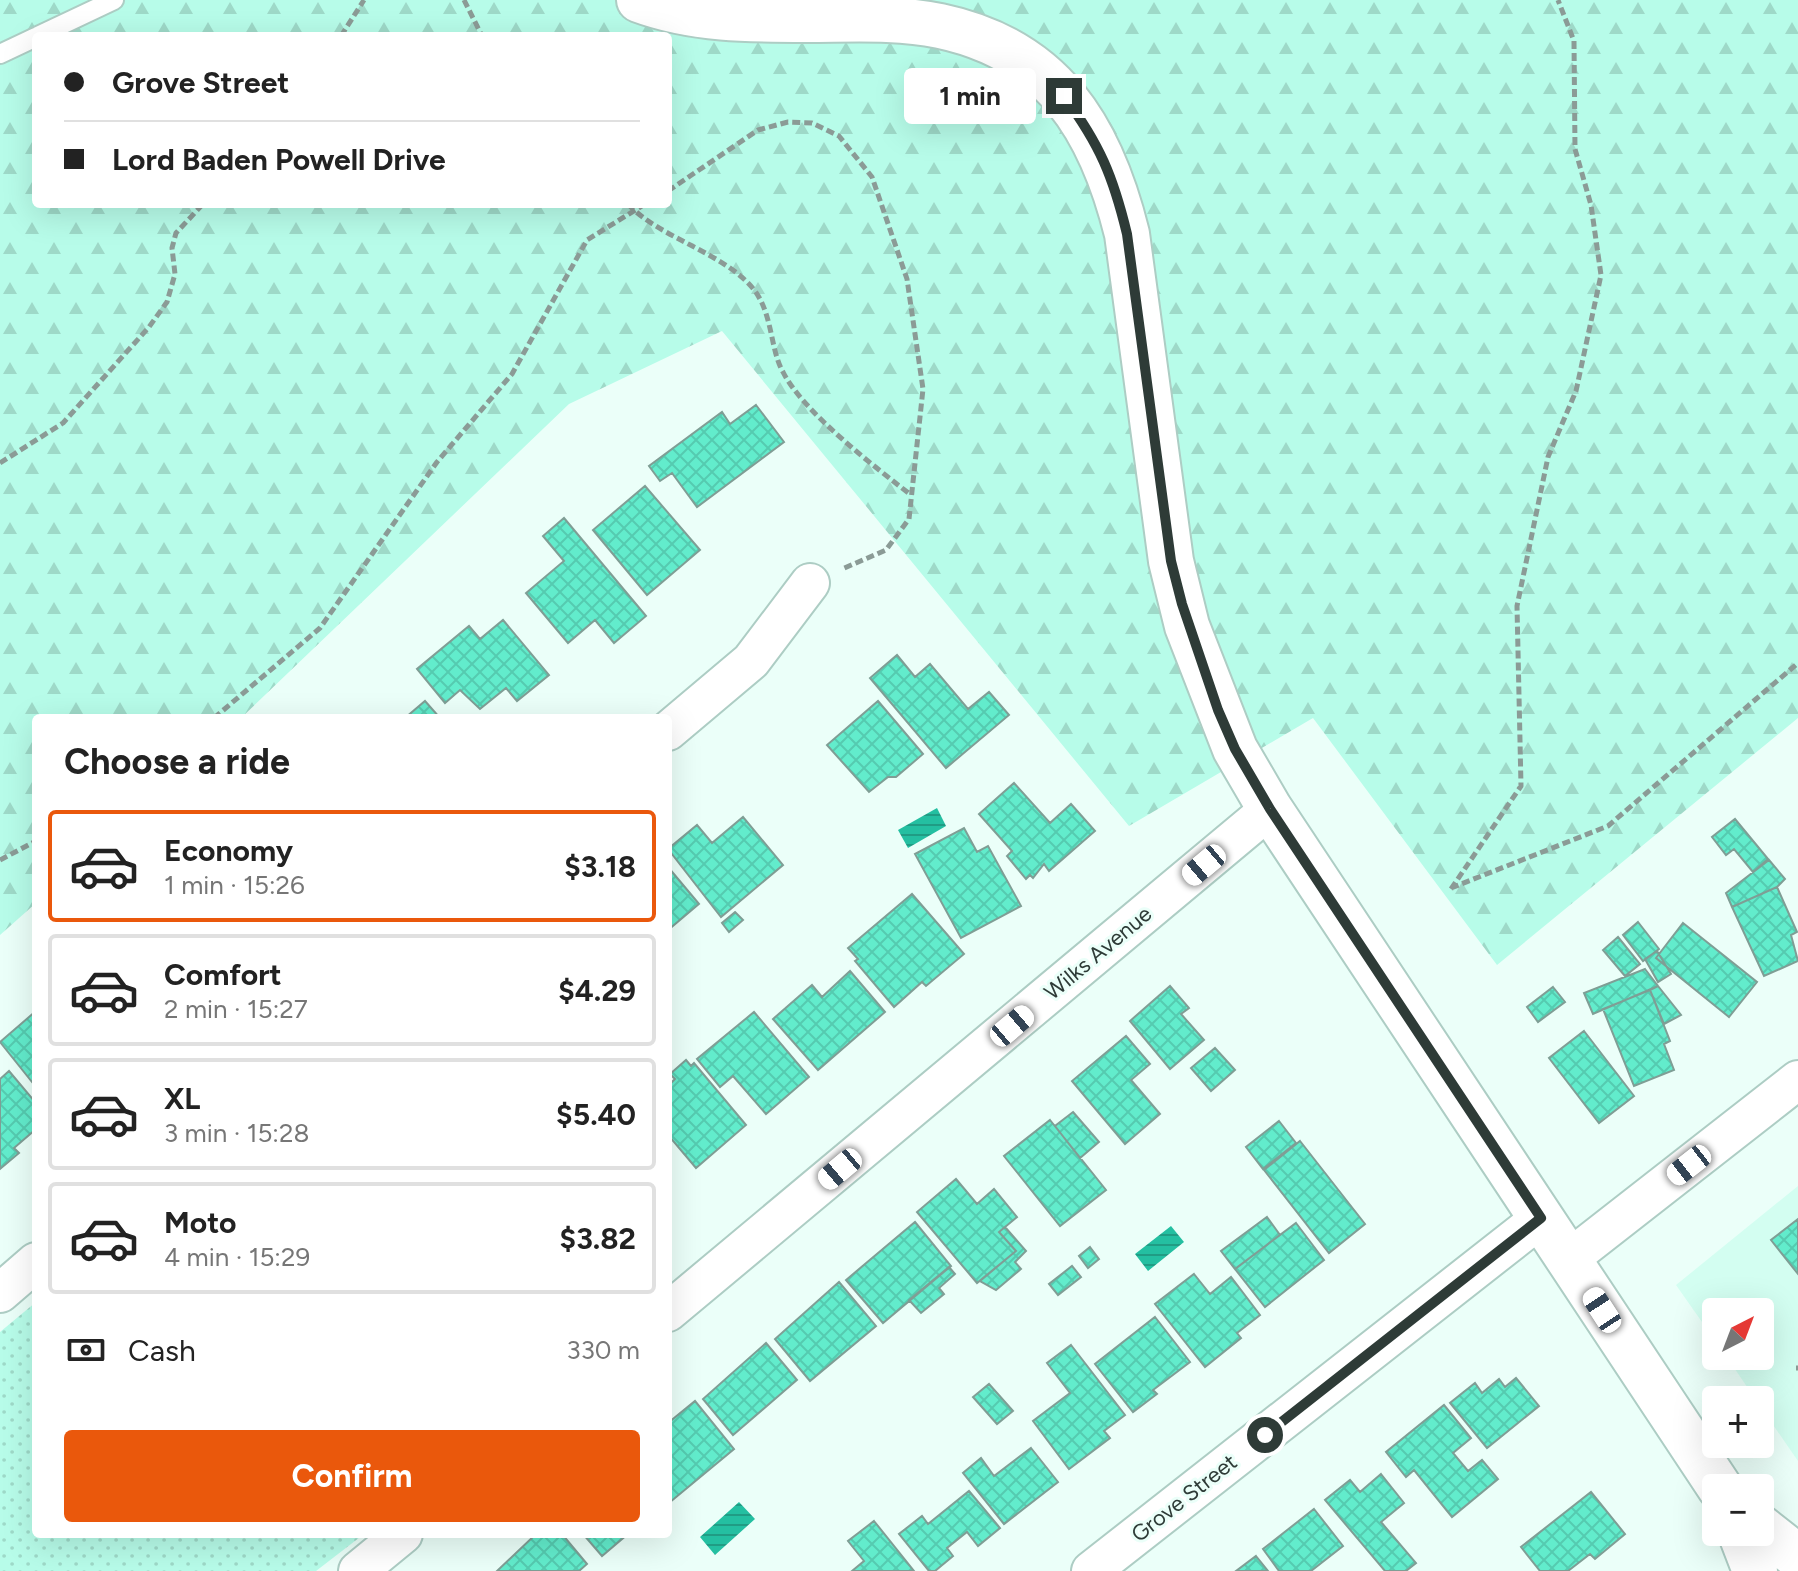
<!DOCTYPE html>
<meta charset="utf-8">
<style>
:root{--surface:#fff;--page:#f2f2f2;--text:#222;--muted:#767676;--line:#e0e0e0;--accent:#ea580c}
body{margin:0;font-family:Figtree,sans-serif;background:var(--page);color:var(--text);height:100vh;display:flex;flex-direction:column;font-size:30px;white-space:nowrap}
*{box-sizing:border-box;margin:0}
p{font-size:26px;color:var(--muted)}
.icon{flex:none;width:44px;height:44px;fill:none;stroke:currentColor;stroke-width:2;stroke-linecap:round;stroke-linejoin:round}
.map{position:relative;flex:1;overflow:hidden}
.drawer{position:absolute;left:32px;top:714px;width:640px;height:824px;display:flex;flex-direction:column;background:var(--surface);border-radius:8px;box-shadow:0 8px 32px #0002}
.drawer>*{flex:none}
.banner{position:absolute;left:32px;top:32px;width:640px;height:176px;border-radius:8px;box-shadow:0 8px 32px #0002;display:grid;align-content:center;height:176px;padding:0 32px;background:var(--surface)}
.needle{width:52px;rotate:42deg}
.fabs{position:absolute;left:1702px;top:1298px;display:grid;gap:16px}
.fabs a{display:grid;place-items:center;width:72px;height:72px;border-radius:8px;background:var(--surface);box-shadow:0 8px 32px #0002;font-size:40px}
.end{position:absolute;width:36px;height:36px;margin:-18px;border:10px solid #2e3b37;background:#fff;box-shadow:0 0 0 4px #fff}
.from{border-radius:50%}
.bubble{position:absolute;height:56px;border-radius:8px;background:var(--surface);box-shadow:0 8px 32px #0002;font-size:26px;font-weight:700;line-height:56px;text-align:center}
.car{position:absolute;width:24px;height:48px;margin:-24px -12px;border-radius:10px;box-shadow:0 0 6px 2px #0007;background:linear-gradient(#fff 24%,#345 0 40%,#fff 0 76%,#345 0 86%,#fff 0)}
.banner b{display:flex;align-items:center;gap:28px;height:76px;font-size:30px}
.banner b+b{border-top:2px solid var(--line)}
.banner i{width:20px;height:20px;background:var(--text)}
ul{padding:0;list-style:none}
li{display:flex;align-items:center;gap:24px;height:112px;margin:0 16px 12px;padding:0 16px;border:4px solid var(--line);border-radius:8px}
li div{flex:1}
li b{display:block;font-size:30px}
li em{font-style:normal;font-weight:700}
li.active{border-color:var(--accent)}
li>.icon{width:72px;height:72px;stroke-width:1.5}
h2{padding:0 32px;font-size:36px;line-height:96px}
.pay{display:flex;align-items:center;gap:20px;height:88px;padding:0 32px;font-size:30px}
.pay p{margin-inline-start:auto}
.action{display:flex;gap:16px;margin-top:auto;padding:16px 32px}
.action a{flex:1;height:92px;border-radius:8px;background:var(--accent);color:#fff;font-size:32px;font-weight:700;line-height:92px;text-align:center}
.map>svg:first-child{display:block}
</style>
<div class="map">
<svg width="1798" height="1571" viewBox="0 0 1798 1571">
<defs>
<pattern id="forest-firs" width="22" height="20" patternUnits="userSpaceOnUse" patternTransform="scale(2)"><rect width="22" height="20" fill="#b7fce9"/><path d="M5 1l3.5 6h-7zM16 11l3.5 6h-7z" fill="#9ed9c8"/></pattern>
<pattern id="park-dots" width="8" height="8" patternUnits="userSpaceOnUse" patternTransform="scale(2)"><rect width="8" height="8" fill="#b7fce9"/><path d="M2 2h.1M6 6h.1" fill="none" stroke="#9ed9c8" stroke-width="1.8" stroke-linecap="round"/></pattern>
<pattern id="water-rules" width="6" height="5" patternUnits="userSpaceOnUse" patternTransform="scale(2)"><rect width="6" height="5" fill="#24bfa1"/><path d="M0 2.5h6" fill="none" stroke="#209c84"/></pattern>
<pattern id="building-cross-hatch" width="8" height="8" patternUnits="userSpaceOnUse" patternTransform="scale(2)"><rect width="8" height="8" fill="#62eccc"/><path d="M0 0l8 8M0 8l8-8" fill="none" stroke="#55cbb0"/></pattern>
</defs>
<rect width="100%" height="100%" fill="#ebfff9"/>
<path fill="#d3fef1" d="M1798 1186V1461L1760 1406V1400H1756L1726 1356H1760V1312H1716V1342L1676 1285Z"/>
<path fill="url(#forest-firs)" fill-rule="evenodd" d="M0 0H1798V718L1497 965 1313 718 1129 826 722 331 569 404 241 718H36V903L0 935ZM36 36H668V204H36Z"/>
<path fill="url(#park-dots)" d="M36 1302V1534H364L316 1571H0V1332Z"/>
<path fill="url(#water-rules)" d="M937 808 946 826 908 848 898 830Z
M1171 1226 1184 1242 1148 1271 1135 1254Z
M739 1502 755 1519 715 1555 700 1537Z"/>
<path fill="url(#building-cross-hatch)" stroke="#7f9e95" stroke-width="2" d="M756 405 784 442 697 507 672 473 660 481 649 466 722 412 730 424Z
M645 486 700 550 647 595 593 530Z
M564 518 646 616 614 643 595 620 568 643 526 593 564 561 543 536Z
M503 620 549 675 517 701 506 688 480 709 460 690 445 703 417 669 469 626 480 639Z
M897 655 915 677 930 664 968 709 989 692 1009 715 946 768 870 678Z
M425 701 440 718H405Z
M878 701 923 754 896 777H888L869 792 827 745Z
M1014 783 1050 823 1071 804 1095 831 1049 871 1044 864 1033 878 1030 875 1026 879 1007 856 1012 851 979 814Z
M743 817 783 865 721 917 668 849 697 825 712 843Z
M1735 819 1768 859 1753 872 1734 849 1726 855 1712 837Z
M964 828 977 852 988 846 1021 906 961 938 915 854Z
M1769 860 1785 879 1777 887 1732 907 1726 893Z
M668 867 699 904 668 930Z
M1777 887 1797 932 1791 935 1798 961 1764 976 1732 907Z
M912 894 964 954 926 986 922 982 894 1007 855 961 858 959 848 948Z
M735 912 743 920 729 932 722 923Z
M1638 922 1659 949 1643 961 1623 935Z
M1683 923 1757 982 1729 1017 1656 958Z
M1618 937 1640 964 1625 976 1603 950Z
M1657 951 1671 974 1658 982 1645 959Z
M1645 969 1658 986 1593 1014 1584 993Z
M850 971 885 1012 818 1070 773 1019 812 985 822 997Z
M1170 986 1189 1008 1181 1014 1204 1040 1170 1069 1130 1021Z
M1658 986 1681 1015 1664 1024 1650 990Z
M1553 987 1565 1002 1538 1022 1527 1007Z
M1650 990 1670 1041 1664 1044 1674 1070 1634 1086 1603 1009Z
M36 1011V1087L0 1042Z
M754 1012 809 1077 766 1114 733 1076 720 1087 697 1059Z
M1584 1031 1634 1096 1599 1123 1549 1058Z
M1126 1036 1150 1064 1131 1080 1160 1114 1125 1144 1072 1081Z
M1215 1048 1235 1070 1211 1091 1191 1068Z
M686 1060 691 1066 694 1063 746 1125 696 1168 668 1135V1086L675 1079 670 1074Z
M9 1071 36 1103V1129L14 1148 19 1153 0 1169V1079Z
M1073 1112 1099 1142 1080 1158 1055 1126Z
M1050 1120 1106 1190 1060 1226 1004 1156Z
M1279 1121 1296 1143 1263 1169 1246 1147Z
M1300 1141 1365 1224 1329 1253 1264 1170Z
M956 1179 977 1204 994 1189 1017 1217 999 1232 1016 1251 977 1283 917 1212Z
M1267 1217 1280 1235 1235 1269 1221 1251Z
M1798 1219V1274L1771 1240Z
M915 1222 951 1266 883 1323 846 1280Z
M1296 1223 1324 1260 1265 1307 1235 1269Z
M1005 1227 1026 1251 1015 1262 1021 1269 996 1290 980 1281 1016 1251 999 1232Z
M1090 1247 1099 1259 1088 1268 1079 1256Z
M1072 1266 1081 1277 1058 1295 1049 1284Z
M949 1267 955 1274 939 1288 944 1294 921 1313 909 1300Z
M1194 1274 1210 1294 1231 1277 1260 1315 1237 1333 1241 1338 1205 1367 1155 1304Z
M839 1282 876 1326 810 1381 775 1339Z
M1155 1317 1190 1362 1153 1390 1157 1394 1133 1412 1095 1364Z
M766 1343 797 1380 733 1435 703 1399Z
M1071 1345 1125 1415 1104 1431 1110 1438 1069 1469 1033 1421 1070 1393 1047 1363Z
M1516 1378 1539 1406 1487 1448 1450 1403 1475 1383 1482 1393 1499 1379 1505 1387Z
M989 1384 1013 1411 997 1424 973 1397Z
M695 1401 734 1449 669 1503 668 1423Z
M1444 1405 1471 1438 1453 1453 1468 1471 1482 1460 1498 1479 1452 1517 1414 1470 1406 1477 1386 1452Z
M1031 1448 1058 1482 1004 1524 963 1473 981 1458 994 1476Z
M1381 1474 1404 1503 1381 1522 1416 1563 1406 1571H1385L1325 1500 1350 1480 1360 1492Z
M969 1491 1000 1528 978 1546 967 1532 947 1548 953 1556 935 1571H929L899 1534 922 1516 928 1524Z
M1591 1492 1625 1534 1595 1559 1590 1554 1568 1571H1540L1521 1547Z
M1314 1509 1343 1546 1311 1571H1279L1263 1549Z
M874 1521 914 1571H852L864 1561 848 1541Z
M536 1534H562L587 1564 579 1571H497Z
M583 1534H628L602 1556Z
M1256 1556 1268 1571H1236Z"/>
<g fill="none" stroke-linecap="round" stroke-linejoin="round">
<g stroke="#adcdc4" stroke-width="22">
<path id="service" d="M38 36 114 0
M0 54 36 37"/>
</g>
<g stroke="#adcdc4" stroke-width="42">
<path id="minor" d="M668 731 751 661 810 583
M1569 1259 1798 1080
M0 1293 36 1262
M668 1312 1270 809
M358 1571 403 1534
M1091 1571 1541 1218"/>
</g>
<g stroke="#adcdc4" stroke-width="48">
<path id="tertiary" d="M639 0C693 20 750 20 807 20 851 20 897 17 940 26 1054 50 1101 129 1127 234L1171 561 1187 626 1235 749 1270 809 1720 1488"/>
</g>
<g stroke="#adcdc4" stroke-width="48">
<path id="secondary" d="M1760 1527 1798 1557
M1740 1532 1755 1571"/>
</g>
<path stroke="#8b9b96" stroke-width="5" stroke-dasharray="8 4" stroke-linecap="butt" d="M464 0 482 36
M341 36 364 0
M668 191 758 130 788 122 812 123 839 136 872 177 907 279 923 389 909 519 886 550 842 569
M628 204C659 238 726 253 755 291 773 316 770 349 783 372 803 412 875 467 911 495
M0 463 63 423 149 327 167 302 175 274 172 248 176 233 203 204
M214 718 320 628 437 462 512 374 587 240 645 204
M0 860 36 841
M1451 888 1608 826 1798 663
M1451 889 1521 786 1517 606 1548 457 1576 391 1601 275 1591 205 1575 149 1574 41 1558 0
M1796 1368H1798"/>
<use href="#service" stroke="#fff" stroke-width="18"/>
<use href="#minor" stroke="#fff" stroke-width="38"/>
<use href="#tertiary" stroke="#fff" stroke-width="44"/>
<use href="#secondary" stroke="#fff" stroke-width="44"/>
</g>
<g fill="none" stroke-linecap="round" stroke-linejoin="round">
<path stroke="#2e3b37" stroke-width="10" d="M1064 96C1100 145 1113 176 1127 234L1171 561 1182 604 1218 710 1235 749 1270 809 1541 1218 1265 1435"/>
</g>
<g text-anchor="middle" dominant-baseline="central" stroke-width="6" stroke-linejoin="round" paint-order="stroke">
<g font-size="22" fill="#2e3b37" stroke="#ebfff9">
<text transform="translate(1098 953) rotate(-40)">Wilks Avenue</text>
<text transform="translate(1184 1498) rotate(-38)">Grove Street</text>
</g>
</g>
</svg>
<div class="fabs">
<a><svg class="needle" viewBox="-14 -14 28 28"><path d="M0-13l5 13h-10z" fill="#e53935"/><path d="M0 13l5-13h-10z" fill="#767676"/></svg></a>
<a>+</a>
<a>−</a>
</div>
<i class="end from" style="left:1265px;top:1435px"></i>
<i class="end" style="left:1064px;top:96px"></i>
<div class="bubble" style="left:904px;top:68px;width:132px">1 min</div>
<i class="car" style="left:1204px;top:865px;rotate:230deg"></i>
<i class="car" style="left:1012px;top:1026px;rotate:50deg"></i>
<i class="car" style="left:1689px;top:1165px;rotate:232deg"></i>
<i class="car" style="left:840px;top:1169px;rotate:230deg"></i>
<i class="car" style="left:1602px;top:1310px;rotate:327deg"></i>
<div class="banner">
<b><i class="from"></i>Grove Street</b>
<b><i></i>Lord Baden Powell Drive</b>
</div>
<section class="drawer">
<h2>Choose a ride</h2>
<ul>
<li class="active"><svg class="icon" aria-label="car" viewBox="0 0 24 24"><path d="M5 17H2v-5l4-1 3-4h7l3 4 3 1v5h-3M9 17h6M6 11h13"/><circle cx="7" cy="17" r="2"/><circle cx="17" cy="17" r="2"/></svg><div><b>Economy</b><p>1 min · 15:26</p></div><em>$3.18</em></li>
<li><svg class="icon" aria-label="car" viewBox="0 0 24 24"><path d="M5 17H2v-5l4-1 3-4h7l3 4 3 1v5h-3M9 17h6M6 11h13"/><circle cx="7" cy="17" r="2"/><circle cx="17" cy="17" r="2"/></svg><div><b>Comfort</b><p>2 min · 15:27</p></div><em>$4.29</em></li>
<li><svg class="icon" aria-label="car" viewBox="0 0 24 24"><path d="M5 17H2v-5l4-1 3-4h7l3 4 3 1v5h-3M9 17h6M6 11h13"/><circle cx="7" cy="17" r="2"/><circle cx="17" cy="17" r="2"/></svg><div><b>XL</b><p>3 min · 15:28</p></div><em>$5.40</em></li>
<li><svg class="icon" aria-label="car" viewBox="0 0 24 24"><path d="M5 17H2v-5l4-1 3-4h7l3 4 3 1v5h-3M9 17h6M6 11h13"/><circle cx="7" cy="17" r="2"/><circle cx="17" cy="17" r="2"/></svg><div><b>Moto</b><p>4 min · 15:29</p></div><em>$3.82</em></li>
</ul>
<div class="pay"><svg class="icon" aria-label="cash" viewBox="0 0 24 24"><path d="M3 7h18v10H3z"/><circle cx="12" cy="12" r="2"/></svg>Cash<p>330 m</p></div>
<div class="action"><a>Confirm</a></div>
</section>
</div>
